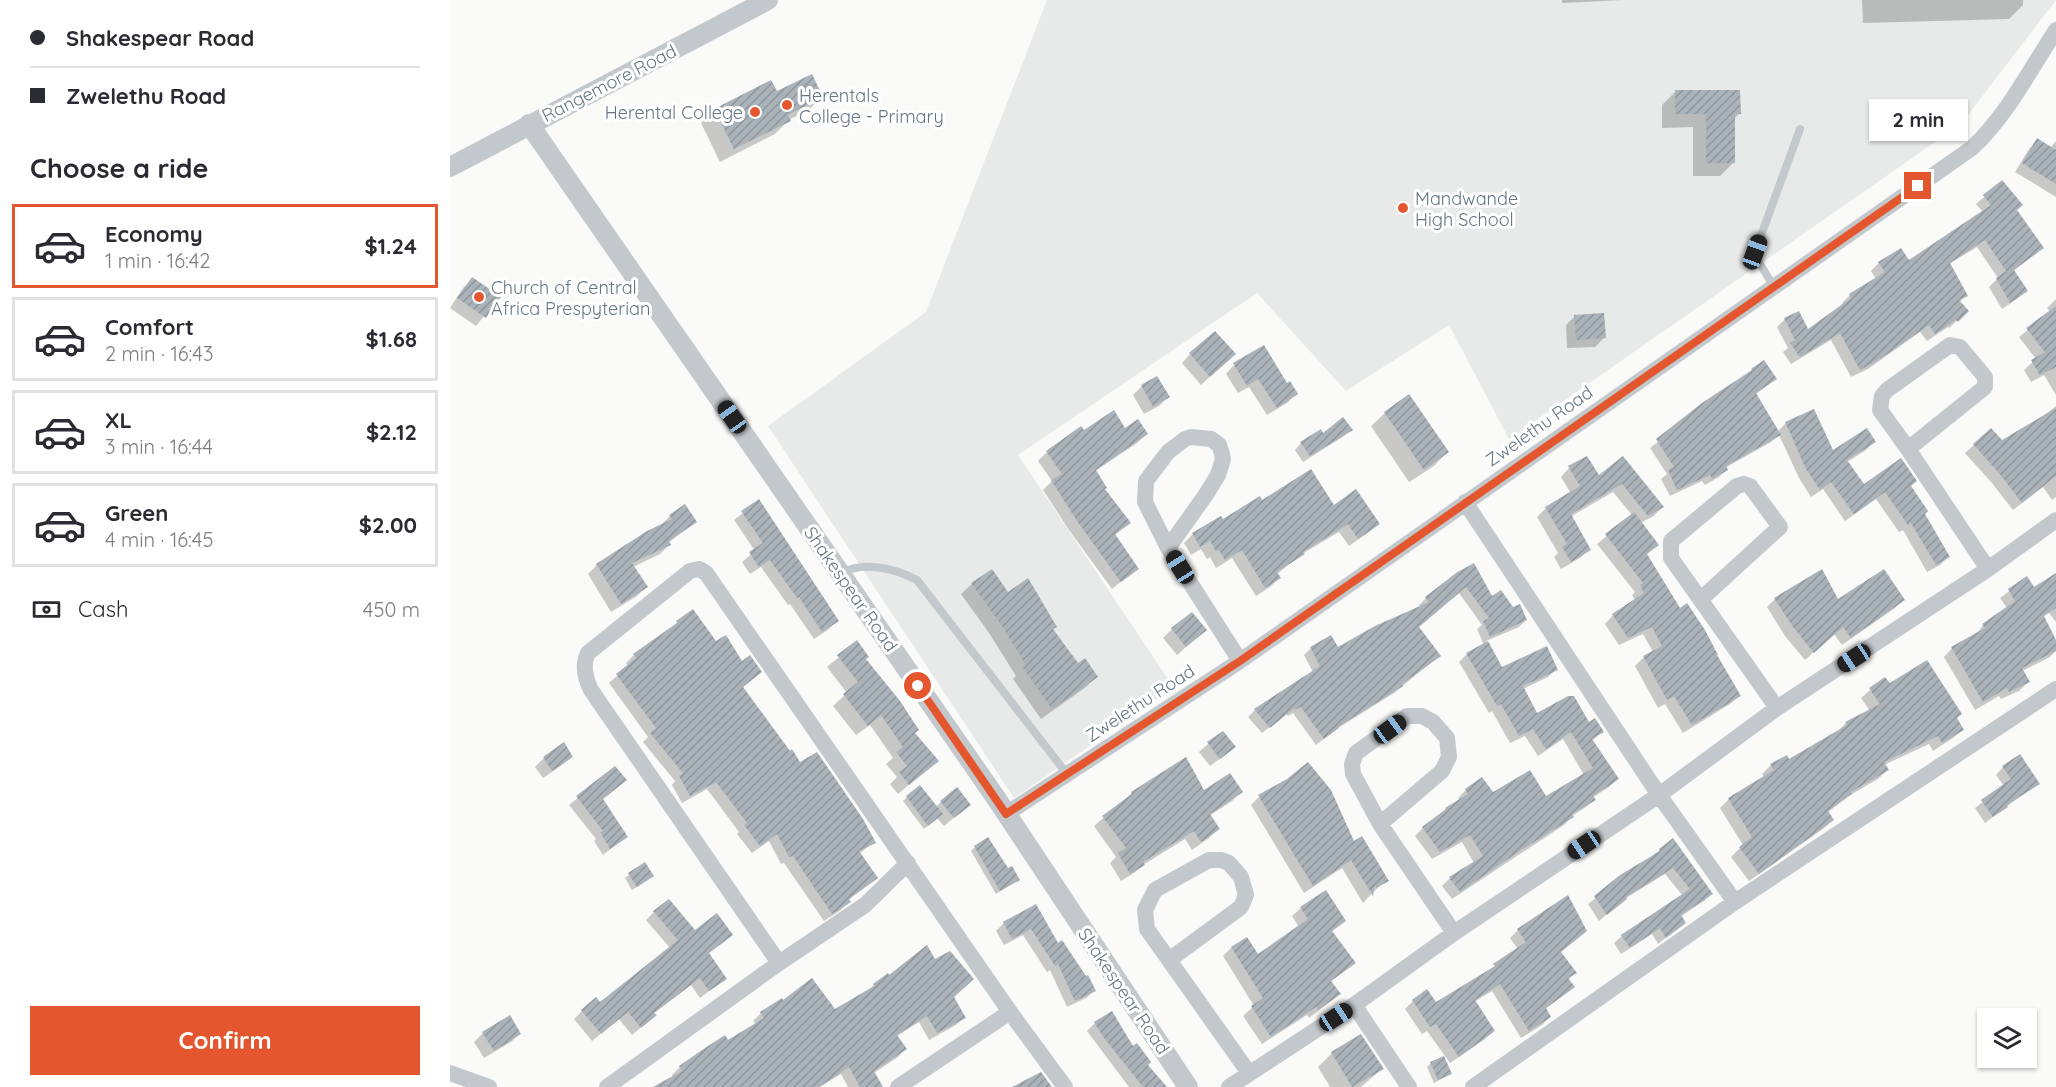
<!DOCTYPE html>
<meta charset="utf-8">
<style>
:root{--surface:#fff;--page:#f7f7f7;--text:#2b2b33;--muted:#7c7c81;--line:#e1e1e2;--accent:#e4572e}
body{margin:0;font-family:Quicksand,sans-serif;background:var(--page);color:var(--text);height:100vh;display:flex;flex-direction:column;font-size:22px;white-space:nowrap}
*{box-sizing:border-box;margin:0}
p{font-size:20px;color:var(--muted)}
.icon{flex:none;width:33px;height:33px;fill:none;stroke:currentColor;stroke-width:2;stroke-linecap:round;stroke-linejoin:round}
.map{position:relative;flex:1;overflow:hidden}
.sheet{display:flex;flex-direction:column;background:var(--surface);width:450px}
.sheet>*{flex:none}
.hud{display:grid;align-content:center;height:132px;padding:0 30px;background:var(--surface)}
.buttons{position:absolute;left:1527px;top:1008px;display:grid;gap:12px}
.buttons a{display:grid;place-items:center;width:60px;height:60px;border-radius:0px;background:var(--surface);box-shadow:0 2px 4px #0004;font-size:30px}
.end{position:absolute;width:27px;height:27px;margin:-14px;border:8px solid #e4572e;background:#fff;box-shadow:0 0 0 3px #fff}
.from{border-radius:50%}
.bubble{position:absolute;height:42px;border-radius:0px;background:var(--surface);box-shadow:0 2px 4px #0004;font-size:20px;font-weight:800;line-height:42px;text-align:center}
.car{position:absolute;width:18px;height:36px;margin:-18px -9px;border-radius:8px;box-shadow:0 0 4px 2px #0007;background:linear-gradient(#222 24%,#8ab4d8 0 40%,#222 0 76%,#8ab4d8 0 86%,#222 0)}
.hud b{display:flex;align-items:center;gap:21px;height:57px;font-size:22px}
.hud b+b{border-top:2px solid var(--line)}
.hud i{width:15px;height:15px;background:var(--text)}
ul{padding:0;list-style:none}
li{display:flex;align-items:center;gap:18px;height:84px;margin:0 12px 9px;padding:0 18px;border:3px solid var(--line);border-radius:0px}
li div{flex:1}
li b{display:block;font-size:22px}
li em{font-style:normal;font-weight:800}
li.on{border-color:var(--accent)}
li>.icon{width:54px;height:54px;stroke-width:1.5}
h2{padding:0 30px;font-size:27px;line-height:72px}
.pay{display:flex;align-items:center;gap:15px;height:66px;padding:0 30px;font-size:22px}
.pay p{margin-inline-start:auto}
.primary-button{display:flex;gap:12px;margin-top:auto;padding:12px 30px}
.primary-button a{flex:1;height:69px;border-radius:0px;background:var(--accent);color:#fff;font-size:24px;font-weight:800;line-height:69px;text-align:center}
main{display:flex;flex:1;min-height:0}
.map>svg:first-child{display:block}
</style>
<main>
<section class="sheet">
<div class="hud">
<b><i class="from"></i>Shakespear Road</b>
<b><i></i>Zwelethu Road</b>
</div>
<h2>Choose a ride</h2>
<ul>
<li class="on"><svg class="icon" aria-label="car" viewBox="0 0 24 24"><path d="M5 17H2v-5l4-1 3-4h7l3 4 3 1v5h-3M9 17h6M6 11h13"/><circle cx="7" cy="17" r="2"/><circle cx="17" cy="17" r="2"/></svg><div><b>Economy</b><p>1 min · 16:42</p></div><em>$1.24</em></li>
<li><svg class="icon" aria-label="car" viewBox="0 0 24 24"><path d="M5 17H2v-5l4-1 3-4h7l3 4 3 1v5h-3M9 17h6M6 11h13"/><circle cx="7" cy="17" r="2"/><circle cx="17" cy="17" r="2"/></svg><div><b>Comfort</b><p>2 min · 16:43</p></div><em>$1.68</em></li>
<li><svg class="icon" aria-label="car" viewBox="0 0 24 24"><path d="M5 17H2v-5l4-1 3-4h7l3 4 3 1v5h-3M9 17h6M6 11h13"/><circle cx="7" cy="17" r="2"/><circle cx="17" cy="17" r="2"/></svg><div><b>XL</b><p>3 min · 16:44</p></div><em>$2.12</em></li>
<li><svg class="icon" aria-label="car" viewBox="0 0 24 24"><path d="M5 17H2v-5l4-1 3-4h7l3 4 3 1v5h-3M9 17h6M6 11h13"/><circle cx="7" cy="17" r="2"/><circle cx="17" cy="17" r="2"/></svg><div><b>Green</b><p>4 min · 16:45</p></div><em>$2.00</em></li>
</ul>
<div class="pay"><svg class="icon" aria-label="cash" viewBox="0 0 24 24"><path d="M3 7h18v10H3z"/><circle cx="12" cy="12" r="2"/></svg>Cash<p>450 m</p></div>
<div class="primary-button"><a>Confirm</a></div>
</section>
<div class="map">
<svg width="1606" height="1087" viewBox="0 0 1606 1087">
<defs>
<pattern id="building-hatch" width="6" height="6" patternUnits="userSpaceOnUse" patternTransform="scale(1.5)"><rect width="6" height="6" fill="#aab3b9"/><path d="M-1 1l2-2M0 6l6-6M5 7l2-2" fill="none" stroke="#8e969c"/></pattern>
</defs>
<rect width="100%" height="100%" fill="#fafaf8"/>
<path fill="#e8e9e9" d="M597 0H1606L1511 124 1059 439 999 325 896 391 807 293 568 455 724 688 564 798 318 426 476 312Z"/>
<path fill="#0003" d="M1112 0H1173L1112 3Z
M1412 0H1573V5L1559 19 1413 23Z
M1226 91 1289 114 1284 119V162L1270 176H1243V127L1212 128V105Z
M326 93 371 97 358 111 340 119 325 134 270 162 251 123 265 110Z
M1588 140 1600 148 1606 141V197L1565 172 1579 149Z
M1552 182 1565 210 1592 248 1563 271 1576 290 1568 298 1552 309 1539 287 1548 278 1527 247 1499 264 1516 295 1509 303 1517 311 1499 328 1498 327 1477 341 1470 332 1418 369 1401 377 1381 340 1341 364 1333 352 1338 348 1327 327 1335 319 1358 331 1394 305 1392 303 1400 295 1426 279 1421 271 1429 263 1459 262 1533 212 1526 204Z
M22 279 49 297 26 326 0 308 13 288Z
M1606 299V395L1594 375 1581 382 1574 370 1586 359 1569 337 1600 312 1597 308Z
M1125 316 1154 338 1145 347 1117 348 1116 325Z
M740 354 775 363 751 385 732 363Z
M784 365 837 385 846 394 837 403 817 415 799 387 788 393 776 374Z
M1302 370 1325 379 1306 394 1327 432 1336 423 1382 453 1424 442 1416 450 1397 462 1414 487 1459 486 1498 557 1490 565 1477 572 1453 530 1449 532 1426 499 1395 521 1373 489 1361 497 1349 478 1329 435 1321 442 1275 468 1276 470 1269 477 1255 485 1252 481 1220 496 1211 479 1217 474 1200 448Z
M692 386 718 397 709 406 694 414 683 395Z
M1606 406V497L1602 500 1593 487 1563 510 1541 482 1515 453 1541 430 1551 442 1591 418Z
M935 413 997 452 984 466 959 482 921 426Z
M901 429 894 436 853 462 845 450 851 443 873 435Z
M675 430 696 434 687 443 645 471 654 489 679 523 664 536 687 569 662 589 619 530 593 490 602 481 588 461 597 452 633 433Z
M1173 458 1212 507 1204 516 1190 523 1207 544 1196 555 1229 610 1289 696 1280 704 1233 733 1215 704 1208 708 1185 666 1194 657 1203 652 1193 634 1169 645 1155 624 1163 615 1185 600 1182 595 1185 592 1147 544 1182 515 1163 492 1120 517 1139 549 1130 558 1111 569 1104 557 1108 553 1087 517 1096 508 1120 492 1111 477 1119 468 1148 477Z
M308 501 387 621 379 629 364 639 340 604 338 605 311 567 300 574 292 562 305 551 284 520Z
M812 502 883 507 928 524 919 532 899 546 889 532 852 554 827 574 829 578 820 587 806 596 782 558 766 568 760 557 757 559 751 549 741 555 734 543 743 534 770 518 772 521Z
M220 516 246 521 218 543 219 545 210 554 183 567 196 587 187 596 161 612 138 574 147 565 211 525Z
M541 571 557 594 605 627 602 630 627 665 646 677 636 687 591 719 563 679 566 676 539 633 511 594 522 584Z
M1006 574 1041 598 1063 609 1076 620 1069 627 1036 641 1052 668 1106 669 1098 677 1073 689 1087 715 1138 724 1152 731 1142 741 1167 779 1159 787 1142 798 1144 800 1136 807 1122 816 1114 825 1002 899 992 886 1000 878 1024 863 1012 842 982 859 965 836 973 828 996 809 1010 800 1008 798 1016 790 1042 794 1095 798 1134 775 1113 739 1088 756 1075 736 1060 743 1042 711 1039 713 1009 662 1017 654 1034 645 1027 629 1032 625 1009 593 967 627 989 656 944 693 885 730 866 745 843 713 838 716 836 714 812 733 798 717 805 710 863 672 854 655 861 648 887 649 971 607 969 605 976 598Z
M1606 575V622L1583 592Z
M1574 580 1606 644V651L1600 657 1572 671 1578 682 1569 691 1551 699 1549 696 1525 710 1494 657 1502 648 1526 635 1533 625 1557 608 1550 598Z
M1325 599 1388 602 1453 599 1445 608 1392 645 1384 634 1355 660 1335 636 1317 607Z
M243 611 266 643 291 663 310 672 292 688 311 716 350 764 424 842 409 854 426 878 398 900 399 902 391 910 374 921 334 863 331 864 319 841 302 853 287 834 289 832 257 789 232 803 222 785 225 781 193 742 198 737 159 683 178 666 176 663 184 655Z
M722 629 755 630 727 655 713 638Z
M406 643 415 659 464 733 487 761 448 794 440 784 447 777 436 764 443 758 420 725 406 735 383 706 397 693 377 667Z
M1440 685 1506 719 1512 730 1503 738 1483 751 1479 744 1434 765 1437 770 1428 779 1397 797 1377 813 1382 820 1373 829 1299 881 1281 857 1293 845 1270 808 1279 799 1314 777 1312 774 1321 765 1339 761 1387 732 1396 723 1420 711 1411 698 1420 690Z
M758 744 775 755 760 766 749 752Z
M121 756 112 765 93 778 85 767 94 758Z
M1553 767 1588 783 1535 823 1525 808 1554 786 1546 775Z
M165 768 175 780 152 800 176 837 153 855 144 841 146 839 119 805Z
M507 789 519 805 494 826 487 818 474 829 453 801 457 797 485 807Z
M791 792 782 801 759 816 768 829 759 838 742 850 735 839 693 865 684 873 671 881 660 863 666 857 644 826 682 793Z
M809 797 903 843 937 880 922 893 913 903 892 868 854 893 801 805Z
M525 847 558 870 568 880 546 894 521 851Z
M1210 850 1261 894 1254 901 1230 917 1234 923 1208 944 1202 934 1171 954 1164 943 1172 936 1233 896 1215 874 1176 898 1149 921 1138 904Z
M194 864 198 880 182 890 175 878Z
M585 906 607 945 644 991 636 998 617 1007 600 970 597 972 573 935 554 945 546 931 554 923Z
M851 908 894 921 881 932 904 962 880 982 889 994 880 1002 859 1018 857 1015 812 1044 793 1016 804 1006 773 956 781 948 797 939 807 956 849 927 842 916Z
M204 912 244 932 281 935 258 954 275 979 250 998 241 985 203 1014 196 1023 182 1035 169 1019 142 1041 124 1019 132 1011 150 1004 220 948 196 920Z
M1068 930 1110 953 1125 973 1118 980 1115 994 1095 1009 1100 1017 1092 1025 1071 1038 1042 991 1024 1002 1043 1031 1035 1039 1000 1063 977 1031 972 1034 955 1009 963 1001 986 1004 1037 973 1068 949 1060 938Z
M424 985 503 997 514 1017 506 1025 479 1040 469 1022 447 1036 455 1049 448 1057 424 1073 425 1087H398L391 1074 370 1087H207L223 1078 222 1075 230 1067 256 1049 277 1042 306 1024 303 1021 311 1013 384 1011 418 991Z
M661 1013 683 1048 715 1087H679L637 1031 645 1023Z
M33 1033H70L61 1042 34 1058 24 1042Z
M882 1053 932 1069 911 1087H880L868 1067Z
M981 1063 1000 1074 984 1083 977 1067Z"/>
<path fill="url(#building-hatch)" d="M362 74 373 97 338 115 341 121 284 149 264 109 321 80 327 91Z
M1225 90H1290L1291 114H1285V163H1256V114H1225Z
M1587 138 1606 150V184L1572 163Z
M1552 180 1573 205 1567 210 1594 248 1564 270 1578 291 1560 303 1546 278 1556 271 1535 240 1500 263 1518 296 1509 300 1519 311 1508 322 1506 320 1485 334 1479 325 1427 361 1410 370 1390 333 1350 357 1340 343 1345 340 1334 318 1349 311 1358 329 1401 298 1399 294 1435 272 1428 262 1451 248 1459 260 1541 205 1533 195Z
M22 277 51 297 36 318 7 298Z
M1606 306V367L1590 375 1581 360 1595 352 1576 328Z
M1154 313 1156 338 1126 340 1124 315Z
M765 331 786 354 760 377 739 353Z
M814 345 837 383 840 381 848 394 827 408 808 379 797 386 783 363Z
M1314 360 1327 379 1306 393 1331 435 1276 466 1278 470 1262 479 1260 475 1227 490 1218 470 1224 467 1206 439 1252 403 1302 370 1301 369Z
M707 376 720 397 703 407 691 385Z
M959 394 999 452 974 470 934 412Z
M1606 408V476L1572 503 1549 473 1523 444 1541 428 1552 440Z
M1364 409 1383 450 1417 428 1426 442 1397 460 1414 484 1451 458 1467 481 1461 486 1478 511 1475 514 1500 557 1486 565 1461 523 1458 525 1435 492 1404 514 1381 482 1370 490 1356 469 1335 422Z
M664 410 675 428 688 419 698 434 646 470 657 488 655 489 681 523 665 534 689 569 671 582 627 521 601 480 612 474 596 451 631 426 634 430Z
M893 417 903 430 860 456 850 442 871 429 873 433Z
M1137 456 1149 475 1173 456 1214 507 1198 516 1172 484 1121 514 1141 550 1121 562 1112 547 1117 544 1095 507 1130 486 1118 466Z
M861 469 884 505 906 489 930 524 908 539 898 524 853 552 855 554 827 572 831 578 815 588 792 550 775 560 769 550 766 551 760 541 750 547 742 533 771 516 773 519 810 496 812 500Z
M309 499 389 621 372 632 349 597 347 598 320 560 309 567 299 552 313 543 291 511Z
M235 504 247 522 219 541 221 545 182 563 198 587 171 604 146 564 197 531 222 519 219 515Z
M1184 512 1209 545 1197 554 1230 608 1237 603 1255 630 1268 655H1267L1291 696 1242 725 1224 696 1217 700 1193 656 1212 646 1202 627 1178 638 1162 614 1194 593 1190 585 1193 583 1155 534Z
M1024 563 1042 596 1051 590 1063 607 1070 604 1077 620 1040 637 1033 621 1039 618 1016 587 969 627 991 656 952 684 953 686 888 727 889 728 874 739 851 707 845 710 844 708 820 728 804 709 870 666 860 647 881 635 888 647 925 626 979 602 975 597 1006 573Z
M542 569 558 592 578 578 607 627 603 629 628 663 635 658 648 677 602 709 573 668 576 665 550 623 521 583Z
M1372 569 1388 599 1434 569 1455 600 1401 638 1393 627 1364 653 1343 627 1324 598Z
M1606 573V608L1594 616 1606 640V651L1572 668 1580 682 1559 692 1557 688 1533 702 1501 647 1535 628 1532 624 1565 601 1558 589 1577 576 1584 587Z
M243 609 266 641 276 635 292 661 300 655 312 672 293 687 340 751 342 749 350 762 367 752 413 819 426 843 409 851 428 878 399 899 401 902 382 914 343 856 339 857 327 834 310 846 294 825 297 823 266 782 240 796 229 776 233 773 200 733 206 728 166 674 186 658 183 654 227 623 226 621Z
M742 612 757 630 736 647 721 628Z
M407 640 419 657 416 659 450 701 469 730 465 733 489 761 459 785 449 772 457 766 446 752 453 747 431 715 418 726 393 694 408 682 387 655Z
M1038 641 1052 667 1097 646 1108 670 1073 686 1087 713 1118 696H1124L1139 722 1145 718 1154 732 1142 739 1169 779 1143 796 1146 800 1122 814 1124 817 1071 850 1010 892 999 877 1033 856 1020 835 990 852 972 827 996 809 995 808 1018 794 1015 789 1032 777 1043 792 1080 770 1096 796 1143 768 1121 732 1096 749 1083 729 1069 736 1051 704 1047 706 1016 653Z
M1477 660 1512 714 1507 718 1514 730 1492 743 1488 736 1434 762 1439 770 1401 792 1402 794 1378 811 1384 820 1309 874 1289 847 1302 837 1278 798 1324 770 1320 764 1337 755 1339 759 1397 725 1395 722 1430 704 1419 688 1435 677 1440 683Z
M773 731 786 747 770 759 757 742Z
M114 742 123 757 102 771 93 757Z
M1570 754 1590 784 1557 805 1558 807 1543 817 1531 800 1561 779 1552 766Z
M736 757 754 790 780 773 793 792 760 814 770 829 751 842 744 831 693 862 695 865 680 874 668 853 676 848 652 816 682 794 681 792Z
M858 762 881 790 904 841 912 836 939 881 926 888 925 885 923 896 901 860 863 886 808 795 837 779Z
M165 766 177 780 153 799 178 837 160 849 150 832 153 831 126 796Z
M470 785 493 814 478 826 456 796Z
M507 787 521 805 504 818 490 801Z
M538 837 558 868 562 866 570 880 550 891 524 846Z
M1223 838 1263 894 1231 915 1236 923 1216 938 1210 928 1180 948 1171 935 1240 889 1223 868 1176 897 1177 899 1157 915 1144 896 1170 875 1210 851 1209 849Z
M195 862 204 876 187 887 178 873Z
M876 890 896 921 882 931 906 963 881 981 891 994 868 1010 866 1007 821 1037 801 1006 813 998 781 947 797 937 808 954 858 919 850 907Z
M1118 895 1137 931 1111 952 1127 973 1118 978 1125 987 1096 1008 1101 1017 1079 1031 1050 984 1025 1000 1045 1031 1009 1057 986 1024 980 1027 962 1000 977 989 986 1002 1045 966 1043 964 1076 942 1067 929Z
M219 899 245 930 267 913 283 935 259 953 277 979 259 991 250 978 204 1013 207 1015 191 1028 178 1012 151 1034 131 1010 146 997 150 1002 228 940 203 911Z
M586 904 608 943 612 940 636 976 638 975 646 991 625 1001 608 964 605 966 581 929 562 939 553 922Z
M477 945 485 959 500 951 524 979 504 997 516 1018 487 1033 477 1016 447 1035 457 1049 424 1071 433 1087H410L399 1067 369 1087H203L232 1071 229 1066 255 1048 275 1035 278 1040 314 1018 310 1012 332 998 333 1000 362 978 385 1009 424 986 423 984 438 973 439 975Z
M662 1011 683 1046 687 1043 701 1062 698 1065 717 1087H693L654 1038 644 1022Z
M60 1015 71 1034 44 1051 32 1032Z
M911 1034 934 1069 902 1087 881 1052Z
M994 1056 1002 1074 988 1080 980 1062Z
M591 1072 602 1087H562Z"/>
<g fill="none" stroke-linecap="round" stroke-linejoin="round">
<path stroke="#c3c8cc" stroke-width="8" d="M1324 287 1307 259 1305 252 1350 129
M391 573C414 561 444 568 467 580L617 774"/>
<path stroke="#c3c8cc" stroke-width="16" d="M1458 449 1535 387V377L1510 347 1500 345 1437 390 1432 396 1430 410 1458 449 1538 569
M1015 502 1209 795 1285 902
M718 548 757 493 768 475 773 459 772 454 769 445 761 439 741 437 735 439 718 452 696 481 695 502 718 548 790 661
M1251 599 1330 527 1300 486 1294 484 1287 486 1221 541V558L1327 708
M556 814 790 661 1522 148C1557 115 1580 70 1606 30
M930 824 992 771 999 757 997 738 983 722 972 716H957L906 753 902 764 903 774 930 824 1004 933
M719 960 791 907 796 895 791 877 779 863 771 860H759L705 890 695 910 697 929 799 1073
M329 963 141 690C135 678 132 665 138 653L240 571 249 569 256 573 560 1012 615 1087
M904 1005 959 1087
M0 1073 39 1087
M157 1087 329 963 415 905 458 863
M448 1087 560 1012
M779 1087 904 1005 1004 933 1209 795 1327 708 1538 569 1606 520
M1023 1087 1285 902 1606 689"/>
<path stroke="#c3c8cc" stroke-width="20" d="M79 124 546 798 738 1087
M0 167 318 0"/>
</g>
<g fill="none" stroke-linecap="round" stroke-linejoin="round">
<path stroke="#e4572e" stroke-width="8" d="M468 686 556 814 790 661 1468 186"/>
</g>
<g fill="#e4572e" stroke="#fff" stroke-width="2">
<circle cx="337" cy="105" r="6"/>
<circle cx="305" cy="112" r="6"/>
<circle cx="953" cy="208" r="6"/>
<circle cx="29" cy="297" r="6"/>
</g>
<g text-anchor="middle" dominant-baseline="central" stroke-width="6" stroke-linejoin="round" paint-order="stroke">
<g font-size="18" fill="#657683" stroke="#fff">
<text transform="translate(159 83) rotate(-27)">Rangemore Road</text>
<text transform="translate(1089 426) rotate(-35)">Zwelethu Road</text>
<text transform="translate(401 589) rotate(55)">Shakespear Road</text>
<text transform="translate(690 703) rotate(-33)">Zwelethu Road</text>
<text transform="translate(674 991) rotate(56)">Shakespear Road</text>
</g>
<g font-size="18" fill="#657683" stroke="#fff" text-anchor="start">
<text x="349" y="95">Herentals<tspan x="349" dy="21">College - Primary</tspan></text>
<text x="293" y="112" text-anchor="end">Herental College</text>
<text x="965" y="198">Mandwande<tspan x="965" dy="21">High School</tspan></text>
<text x="41" y="287">Church of Central<tspan x="41" dy="21">Africa Prespyterian</tspan></text>
</g>
</g>
</svg>
<div class="buttons">
<a><svg class="icon" aria-label="layers" viewBox="0 0 24 24"><path d="M12 4l9 5-9 5-9-5zM3 14l9 5 9-5"/></svg></a>
</div>
<i class="end from" style="left:468px;top:686px"></i>
<i class="end" style="left:1468px;top:186px"></i>
<div class="bubble" style="left:1419px;top:99px;width:99px">2 min</div>
<i class="car" style="left:1305px;top:252px;rotate:20deg"></i>
<i class="car" style="left:282px;top:417px;rotate:325deg"></i>
<i class="car" style="left:730px;top:567px;rotate:328deg"></i>
<i class="car" style="left:1404px;top:658px;rotate:237deg"></i>
<i class="car" style="left:940px;top:729px;rotate:54deg"></i>
<i class="car" style="left:1134px;top:845px;rotate:236deg"></i>
<i class="car" style="left:886px;top:1017px;rotate:57deg"></i>
</div>
</main>
